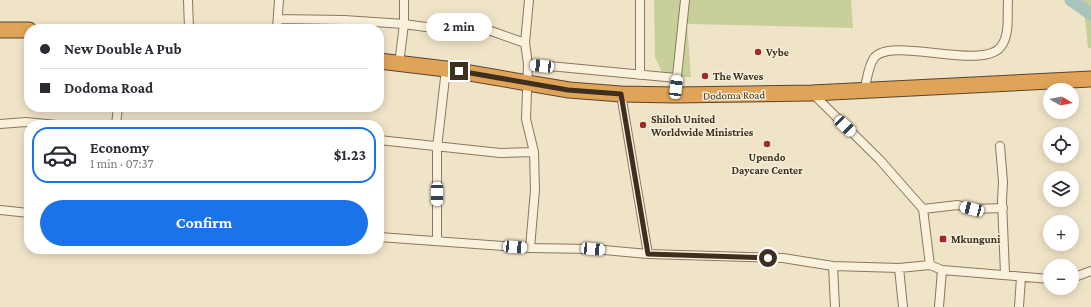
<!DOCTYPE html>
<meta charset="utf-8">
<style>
:root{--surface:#fff;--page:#f7f7f7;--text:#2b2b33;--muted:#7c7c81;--line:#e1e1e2;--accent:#1a73e8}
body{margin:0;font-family:"Crimson Pro",serif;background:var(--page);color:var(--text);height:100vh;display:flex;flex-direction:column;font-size:15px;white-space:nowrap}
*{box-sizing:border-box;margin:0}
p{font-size:13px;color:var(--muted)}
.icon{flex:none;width:22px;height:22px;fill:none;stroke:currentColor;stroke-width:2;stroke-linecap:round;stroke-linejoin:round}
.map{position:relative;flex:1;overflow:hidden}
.details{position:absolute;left:24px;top:120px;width:360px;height:134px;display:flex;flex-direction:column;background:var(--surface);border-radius:16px;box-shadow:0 2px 10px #0003}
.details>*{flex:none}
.top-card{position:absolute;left:24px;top:24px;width:360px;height:88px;border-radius:16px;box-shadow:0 2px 10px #0003;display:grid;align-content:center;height:88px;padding:0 16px;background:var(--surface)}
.needle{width:26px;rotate:99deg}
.controls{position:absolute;left:1043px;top:83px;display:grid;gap:8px}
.controls a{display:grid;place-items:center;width:36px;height:36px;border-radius:50%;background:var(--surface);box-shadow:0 2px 10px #0003;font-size:20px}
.end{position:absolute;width:18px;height:18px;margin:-9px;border:5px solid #3d2e20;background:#fff;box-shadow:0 0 0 2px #fff}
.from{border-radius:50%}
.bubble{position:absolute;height:28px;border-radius:14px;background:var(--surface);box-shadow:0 2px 10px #0003;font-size:13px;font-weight:700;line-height:28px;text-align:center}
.car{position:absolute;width:12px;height:24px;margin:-12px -6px;border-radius:5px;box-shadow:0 0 3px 1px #0007;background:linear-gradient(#fff 24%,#345 0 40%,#fff 0 76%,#345 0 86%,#fff 0)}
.top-card b{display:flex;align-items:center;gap:14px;height:38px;font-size:15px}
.top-card b+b{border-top:1px solid var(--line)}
.top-card i{width:10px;height:10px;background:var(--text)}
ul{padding:7px 0 0;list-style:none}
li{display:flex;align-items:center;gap:12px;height:56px;margin:0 8px 6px;padding:0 8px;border:2px solid transparent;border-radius:16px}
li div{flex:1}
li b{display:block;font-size:15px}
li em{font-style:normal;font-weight:700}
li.selected{border-color:var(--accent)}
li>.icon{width:36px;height:36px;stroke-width:1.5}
.action{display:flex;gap:8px;margin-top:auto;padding:8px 16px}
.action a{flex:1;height:46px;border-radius:24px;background:var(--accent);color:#fff;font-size:16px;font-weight:700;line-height:46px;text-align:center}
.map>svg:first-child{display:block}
</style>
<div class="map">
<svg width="1091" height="307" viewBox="0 0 1091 307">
<rect width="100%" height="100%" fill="#f0e4c8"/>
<path fill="#c9cf9b" d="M654 0H851L853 28 687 24 691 77H664L655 57Z
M1083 0H1091V48H1088Z"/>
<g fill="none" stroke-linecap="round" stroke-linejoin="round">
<path stroke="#a9c4bc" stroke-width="13" d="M1071 0 1091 14"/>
<g stroke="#8d765c" stroke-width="10">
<path id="street" d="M188 0 189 29
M529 0 525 43 528 64 526 119 534 152 535 190 530 248
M640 0V75
M278 19 344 20 404 24 448 30 491 31 525 43
M277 29 279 0
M399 64 404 24V0
M528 64 676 78
M864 91C867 81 868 66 874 58 891 35 986 73 1002 45 1010 33 1007 14 1008 0
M812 93 879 159 923 209 930 265
M621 94 648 254
M675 95 685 0
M0 124 26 122 57 125
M116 125 118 107
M379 140 500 153 534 152
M1000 146 1003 182 1002 201 1005 274
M923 209 958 205 972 209 1003 208
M0 210 29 213
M379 237 530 248 593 249 648 254 783 258 833 266 899 268 930 265 942 270 1050 279
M437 241V148L446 69
M833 266 835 307
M899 268 903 307
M1072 278 1091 271
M939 307 942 270
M1019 307 1021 277"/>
</g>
<g stroke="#5b4430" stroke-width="17">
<path id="highway" d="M0 30H29
M379 61 446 69 569 90 621 94 675 95 812 93 1091 79"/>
</g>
<use href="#street" stroke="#faf1dc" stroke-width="8"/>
<use href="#highway" stroke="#e0a458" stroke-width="15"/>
</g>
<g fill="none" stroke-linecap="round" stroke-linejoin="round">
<path stroke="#3d2e20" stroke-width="5" d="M459 71 568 90 621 94 648 254 768 258"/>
</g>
<g fill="#9e2a2b" stroke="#f7eed8" stroke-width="1.5">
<circle cx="758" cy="52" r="4"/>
<circle cx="705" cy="76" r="4"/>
<circle cx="643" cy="125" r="4"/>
<circle cx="767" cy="144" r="4"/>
<rect x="939" y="235" width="8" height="8" rx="2"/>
</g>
<g text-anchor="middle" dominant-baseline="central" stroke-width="3" stroke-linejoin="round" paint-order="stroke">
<g font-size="11" font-weight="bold" fill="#3d2e20" stroke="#f7eed8" text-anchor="start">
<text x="766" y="52">Vybe</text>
<text x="713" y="76">The Waves</text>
<text x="651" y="119">Shiloh United<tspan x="651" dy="13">Worldwide Ministries</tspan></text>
<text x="767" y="157" text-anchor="middle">Upendo<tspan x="767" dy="13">Daycare Center</tspan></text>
<text x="951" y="239">Mkunguni</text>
</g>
<g font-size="11" fill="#3d2e20" stroke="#f7eed8">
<text transform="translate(734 95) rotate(-1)">Dodoma Road</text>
</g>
</g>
</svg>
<div class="controls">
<a><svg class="needle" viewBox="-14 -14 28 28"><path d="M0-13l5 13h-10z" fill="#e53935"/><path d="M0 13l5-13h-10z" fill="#7c7c81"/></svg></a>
<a><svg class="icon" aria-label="locate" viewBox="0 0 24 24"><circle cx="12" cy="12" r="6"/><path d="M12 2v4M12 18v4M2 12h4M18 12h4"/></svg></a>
<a><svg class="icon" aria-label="layers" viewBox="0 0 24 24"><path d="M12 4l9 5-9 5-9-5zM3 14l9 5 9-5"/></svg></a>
<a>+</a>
<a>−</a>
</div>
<i class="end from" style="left:768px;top:258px"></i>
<i class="end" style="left:459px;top:71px"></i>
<div class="bubble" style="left:426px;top:13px;width:66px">2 min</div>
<i class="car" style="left:542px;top:66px;rotate:276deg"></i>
<i class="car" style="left:676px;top:87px;rotate:7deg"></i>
<i class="car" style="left:845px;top:126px;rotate:134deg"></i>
<i class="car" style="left:437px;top:194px;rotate:180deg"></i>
<i class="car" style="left:972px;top:209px;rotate:285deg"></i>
<i class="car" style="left:515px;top:247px;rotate:94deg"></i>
<i class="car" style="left:593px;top:249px;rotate:95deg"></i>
<div class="top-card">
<b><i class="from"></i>New Double A Pub</b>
<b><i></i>Dodoma Road</b>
</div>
<section class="details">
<ul>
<li class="selected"><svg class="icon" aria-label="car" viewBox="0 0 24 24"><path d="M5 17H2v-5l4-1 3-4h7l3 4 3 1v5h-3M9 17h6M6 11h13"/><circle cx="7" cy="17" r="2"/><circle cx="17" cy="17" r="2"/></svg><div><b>Economy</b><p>1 min · 07:37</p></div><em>$1.23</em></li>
</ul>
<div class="action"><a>Confirm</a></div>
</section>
</div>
